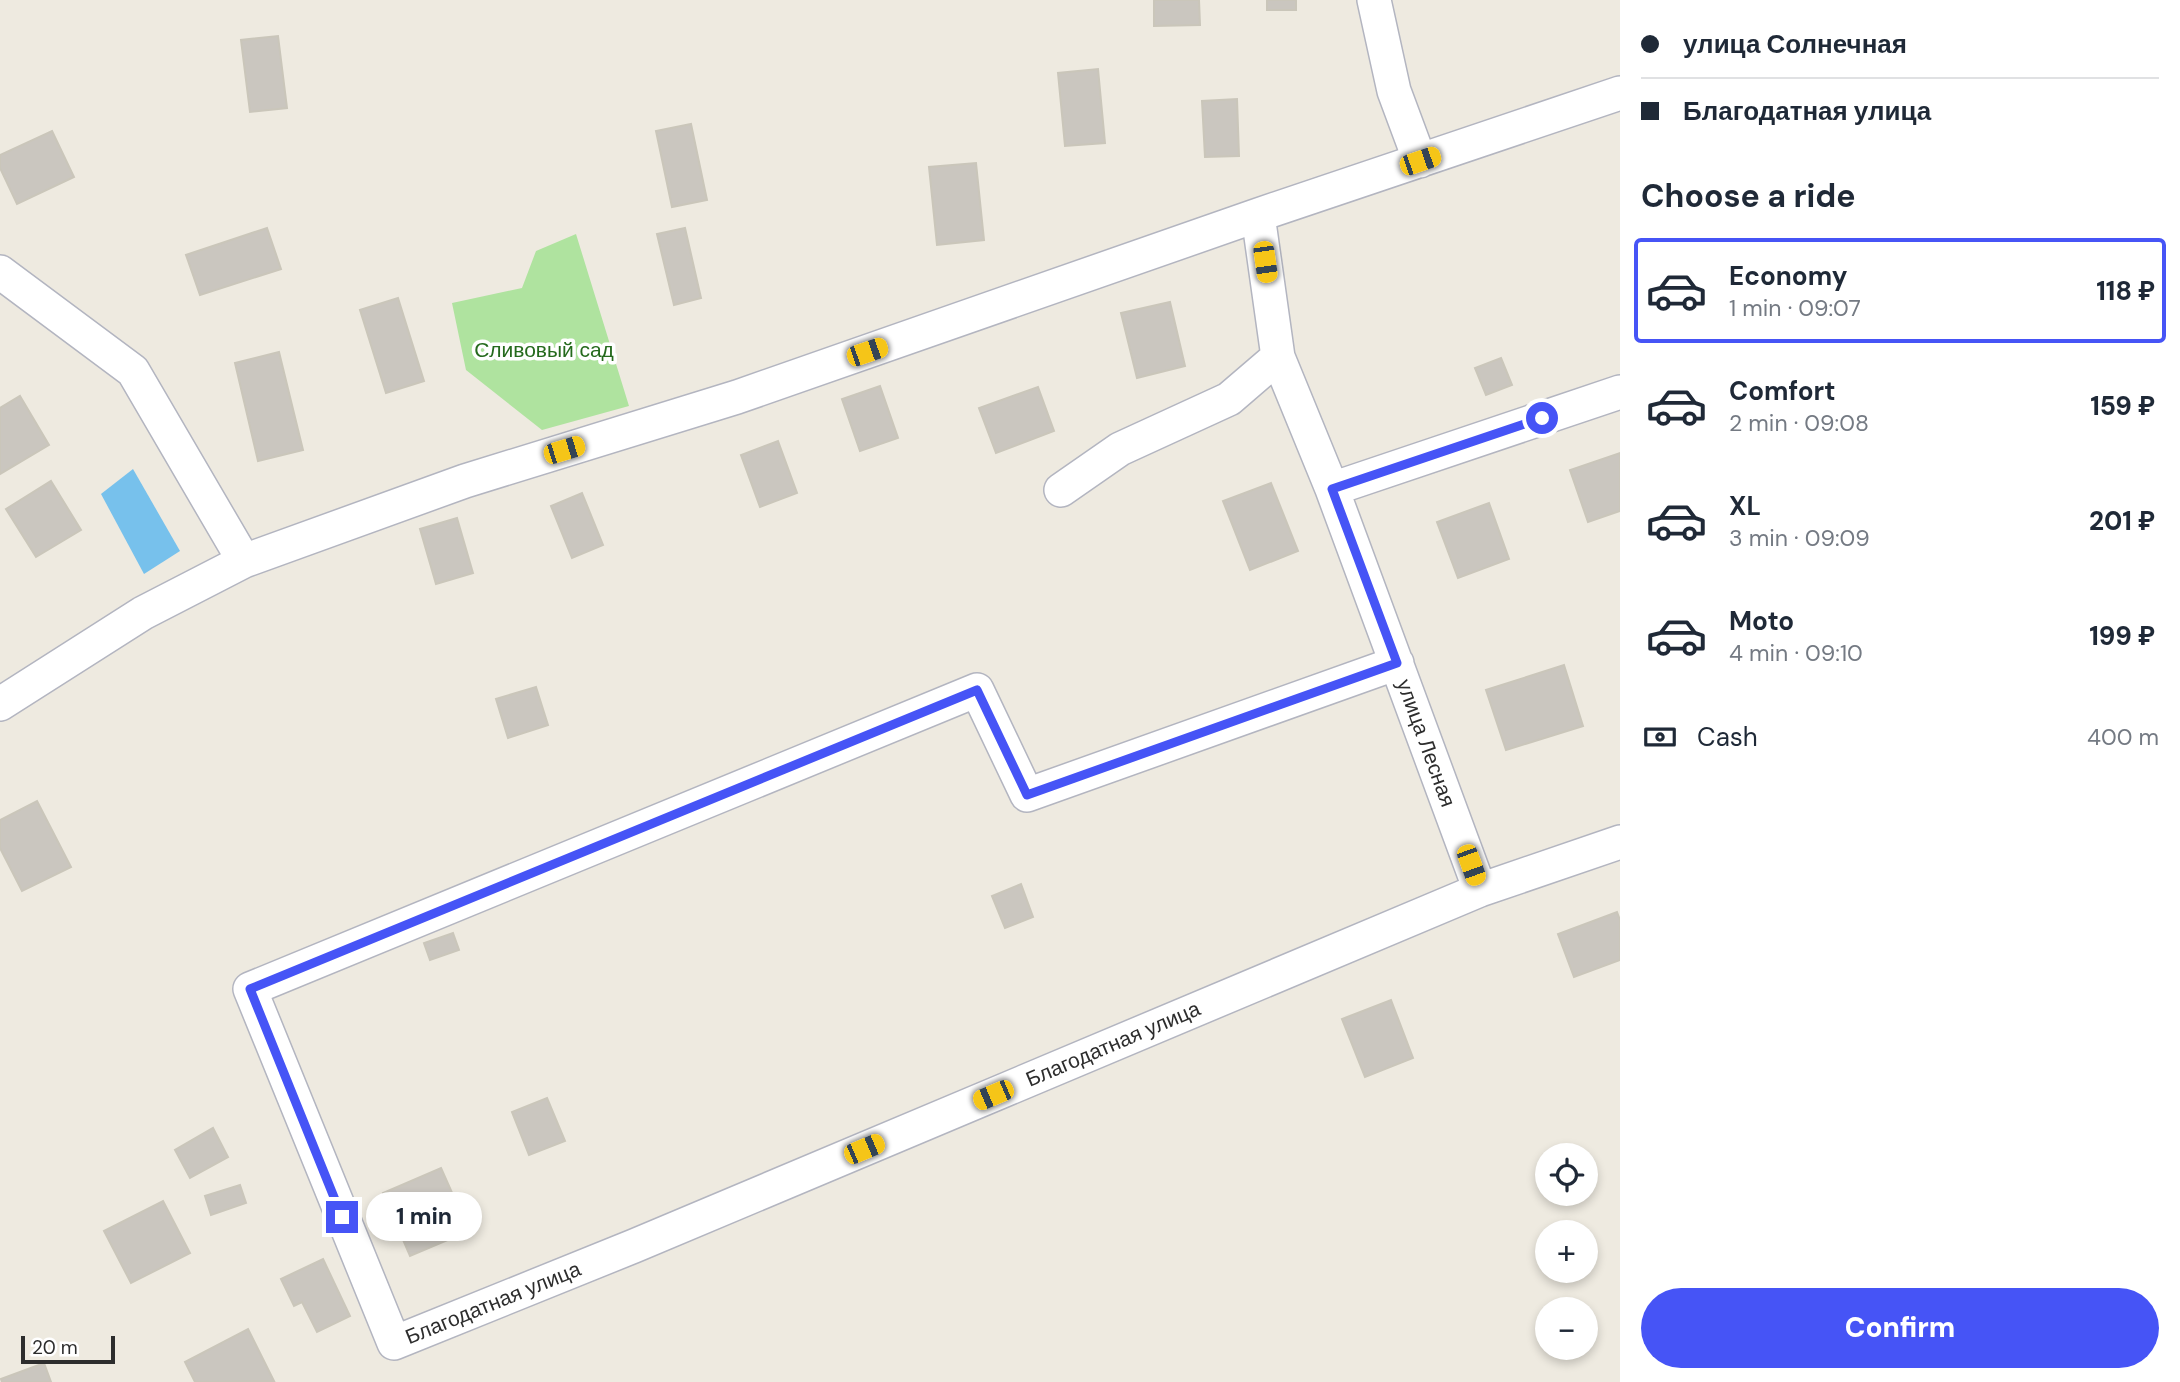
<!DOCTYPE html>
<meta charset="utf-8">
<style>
:root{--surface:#fff;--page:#f6f6f7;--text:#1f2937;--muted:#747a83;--line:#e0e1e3;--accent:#4654f6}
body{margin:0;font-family:"DM Sans",sans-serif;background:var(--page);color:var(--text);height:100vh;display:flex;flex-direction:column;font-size:26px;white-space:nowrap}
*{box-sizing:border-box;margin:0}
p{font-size:23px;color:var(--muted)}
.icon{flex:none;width:38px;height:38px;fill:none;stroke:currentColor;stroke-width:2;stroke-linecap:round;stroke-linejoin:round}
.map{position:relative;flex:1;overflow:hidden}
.panel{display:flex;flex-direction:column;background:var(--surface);width:560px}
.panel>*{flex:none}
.banner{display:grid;align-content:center;height:154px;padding:0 21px;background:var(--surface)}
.fabs{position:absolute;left:1535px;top:1143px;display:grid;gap:14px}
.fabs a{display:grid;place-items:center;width:63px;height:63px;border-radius:50%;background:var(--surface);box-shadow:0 4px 10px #0003;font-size:35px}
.scale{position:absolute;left:21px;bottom:18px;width:94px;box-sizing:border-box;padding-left:7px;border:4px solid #2d2d2d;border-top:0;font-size:19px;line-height:24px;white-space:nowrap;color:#2d2d2d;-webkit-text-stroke:5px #fff;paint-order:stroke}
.end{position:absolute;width:32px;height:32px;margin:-16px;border:9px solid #4654f6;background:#fff;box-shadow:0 0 0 4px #fff}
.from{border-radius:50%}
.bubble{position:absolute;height:49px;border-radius:24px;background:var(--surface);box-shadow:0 4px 10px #0003;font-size:23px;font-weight:800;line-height:49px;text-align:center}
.car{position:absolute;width:21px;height:42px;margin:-21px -10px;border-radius:9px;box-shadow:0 0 5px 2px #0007;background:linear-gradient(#f5c518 24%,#345 0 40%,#f5c518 0 76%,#345 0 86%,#f5c518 0)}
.banner b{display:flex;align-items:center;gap:24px;height:66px;font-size:26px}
.banner b+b{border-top:2px solid var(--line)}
.banner i{width:18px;height:18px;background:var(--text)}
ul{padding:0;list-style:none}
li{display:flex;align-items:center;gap:21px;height:105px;margin:0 14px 10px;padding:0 7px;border:4px solid transparent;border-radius:7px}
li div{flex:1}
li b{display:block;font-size:26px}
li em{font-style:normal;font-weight:800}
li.selected{border-color:var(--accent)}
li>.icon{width:63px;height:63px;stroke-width:1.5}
h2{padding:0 21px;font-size:32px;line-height:84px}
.pay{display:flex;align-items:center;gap:18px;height:77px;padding:0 21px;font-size:26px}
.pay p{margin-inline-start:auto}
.cta{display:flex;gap:14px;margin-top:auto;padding:14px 21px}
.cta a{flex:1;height:80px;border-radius:42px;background:var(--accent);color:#fff;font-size:28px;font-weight:800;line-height:80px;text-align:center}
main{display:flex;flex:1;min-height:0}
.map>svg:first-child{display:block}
</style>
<main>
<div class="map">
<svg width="1620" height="1382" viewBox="0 0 1620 1382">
<rect width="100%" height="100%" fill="#eeeae0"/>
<path fill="#afe39f" d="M576 234 629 406 542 430 466 370 452 303 522 288 536 251Z"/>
<path fill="#77c1ec" d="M133 469 180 551 144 574 101 494Z"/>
<path fill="#cac6bf" stroke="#cac6ba" stroke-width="2" d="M1154 0H1199L1200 25 1154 26Z
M1267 0H1296V10H1267Z
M278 36 287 108 250 112 241 40Z
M1098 69 1105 143 1065 146 1058 73Z
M1237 99 1239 156 1205 157 1202 101Z
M691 124 707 200 672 207 656 131Z
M52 131 74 177 17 204 0 168V155Z
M976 163 984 240 937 245 929 167Z
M267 228 281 269 200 295 186 255Z
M685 228 701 298 674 305 657 234Z
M398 298 424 381 386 393 360 310Z
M1170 302 1185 366 1137 378 1121 313Z
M279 352 303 450 258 461 235 363Z
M1501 358 1512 385 1486 395 1475 368Z
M880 386 898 438 860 451 842 399Z
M1038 387 1054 431 996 453 979 408Z
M20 396 49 445 0 474V408Z
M778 441 797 493 760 507 741 455Z
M1620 453V511L1588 522 1570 470Z
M51 481 81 530 36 557 6 509Z
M1271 483 1298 551 1250 570 1223 501Z
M582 493 603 545 572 558 551 506Z
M1489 503 1509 559 1458 578 1437 522Z
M457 518 473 573 436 584 420 529Z
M1564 665 1583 726 1506 750 1486 690Z
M536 687 548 725 508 738 496 699Z
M37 801 71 867 22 891 0 848V820Z
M1021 884 1033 917 1005 928 992 896Z
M1617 912 1620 920V960L1574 977 1558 934Z
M453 933 459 950 430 960 424 943Z
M1391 1000 1413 1058 1365 1077 1342 1019Z
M547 1098 565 1141 529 1155 512 1112Z
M213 1128 228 1157 190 1178 175 1150Z
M441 1168 469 1231 410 1256 383 1193Z
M240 1185 246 1203 211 1215 205 1196Z
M163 1201 190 1253 131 1283 104 1231Z
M323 1259 350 1316 317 1332 302 1302 294 1306 281 1279Z
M248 1329 274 1381 195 1382 185 1362Z
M44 1363 51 1382H2L1 1379Z"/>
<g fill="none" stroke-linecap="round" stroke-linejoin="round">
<g stroke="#b3b5c0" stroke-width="36">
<path id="minor" d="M1374 0 1394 91 1420 161
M1258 215 1278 357 1332 489 1480 890
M0 272 133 371 244 561
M1332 489 1620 392
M1061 490 1120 449 1229 399 1278 357
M1397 663 1027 795 977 690 250 989 394 1343 634 1246 1480 890 1620 842
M0 704 143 613 244 561 465 481 737 397 1258 215 1620 93"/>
</g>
<use href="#minor" stroke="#fff" stroke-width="33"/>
</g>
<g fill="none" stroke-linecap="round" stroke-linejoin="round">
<path stroke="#4654f6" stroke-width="9" d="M342 1217 250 989 977 690 1027 795 1397 663 1332 489 1542 418"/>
</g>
<g text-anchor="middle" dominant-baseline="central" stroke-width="7" stroke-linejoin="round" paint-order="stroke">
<g font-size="21" fill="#256a1d" stroke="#fff">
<text x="544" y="350">Сливовый сад</text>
</g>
<g font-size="21" fill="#2d2d2d" stroke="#fff">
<text transform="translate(1426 743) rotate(70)">улица Лесная</text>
<text transform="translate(1113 1044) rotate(-23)">Благодатная улица</text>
<text transform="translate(493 1303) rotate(-22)">Благодатная улица</text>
</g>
</g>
</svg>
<div class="fabs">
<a><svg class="icon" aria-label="locate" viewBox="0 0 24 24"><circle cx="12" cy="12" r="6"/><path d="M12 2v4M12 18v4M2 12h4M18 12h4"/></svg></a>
<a>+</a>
<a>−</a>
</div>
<div class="scale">20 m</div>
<i class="end from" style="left:1542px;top:418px"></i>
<i class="end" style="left:342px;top:1217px"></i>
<div class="bubble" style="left:366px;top:1192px;width:116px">1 min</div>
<i class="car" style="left:1420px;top:161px;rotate:71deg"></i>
<i class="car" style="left:1265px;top:262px;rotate:172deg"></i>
<i class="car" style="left:867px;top:352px;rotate:71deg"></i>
<i class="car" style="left:564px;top:450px;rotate:73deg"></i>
<i class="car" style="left:1471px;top:865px;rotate:160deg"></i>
<i class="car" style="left:993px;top:1095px;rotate:247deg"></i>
<i class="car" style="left:864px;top:1149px;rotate:67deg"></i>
</div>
<section class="panel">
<div class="banner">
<b><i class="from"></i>улица Солнечная</b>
<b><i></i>Благодатная улица</b>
</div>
<h2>Choose a ride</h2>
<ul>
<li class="selected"><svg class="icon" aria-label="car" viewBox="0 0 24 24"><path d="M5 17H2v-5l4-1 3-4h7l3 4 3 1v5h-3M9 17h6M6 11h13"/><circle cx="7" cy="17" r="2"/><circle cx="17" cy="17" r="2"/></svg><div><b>Economy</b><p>1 min · 09:07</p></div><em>118 ₽</em></li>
<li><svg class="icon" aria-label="car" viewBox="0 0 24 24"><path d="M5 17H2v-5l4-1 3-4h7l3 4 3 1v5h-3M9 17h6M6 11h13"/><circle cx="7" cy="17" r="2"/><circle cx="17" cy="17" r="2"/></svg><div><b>Comfort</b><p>2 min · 09:08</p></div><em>159 ₽</em></li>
<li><svg class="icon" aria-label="car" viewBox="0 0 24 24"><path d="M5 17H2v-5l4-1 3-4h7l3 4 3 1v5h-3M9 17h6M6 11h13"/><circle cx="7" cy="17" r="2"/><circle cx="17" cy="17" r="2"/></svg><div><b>XL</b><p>3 min · 09:09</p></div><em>201 ₽</em></li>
<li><svg class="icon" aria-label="car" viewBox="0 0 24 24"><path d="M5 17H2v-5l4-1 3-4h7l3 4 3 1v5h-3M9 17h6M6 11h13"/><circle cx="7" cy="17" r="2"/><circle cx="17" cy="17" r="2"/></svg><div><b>Moto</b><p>4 min · 09:10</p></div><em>199 ₽</em></li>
</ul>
<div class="pay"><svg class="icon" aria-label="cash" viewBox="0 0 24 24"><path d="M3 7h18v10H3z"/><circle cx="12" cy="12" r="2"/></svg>Cash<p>400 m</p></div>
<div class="cta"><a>Confirm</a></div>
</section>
</main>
